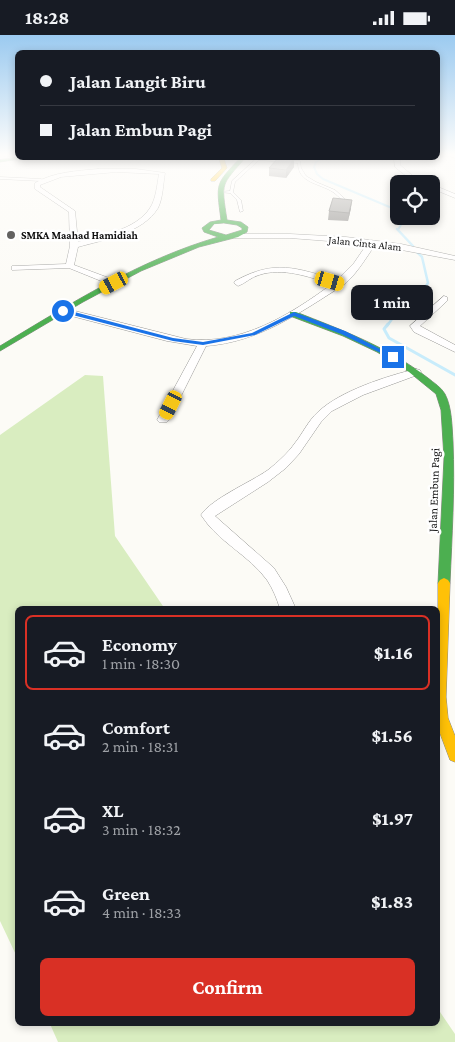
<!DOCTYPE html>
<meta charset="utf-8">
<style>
:root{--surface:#171b24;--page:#20242c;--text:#f1f3f6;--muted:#9ea1a6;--line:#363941;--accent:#d93025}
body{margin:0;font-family:"Crimson Pro",serif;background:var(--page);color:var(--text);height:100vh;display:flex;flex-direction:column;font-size:19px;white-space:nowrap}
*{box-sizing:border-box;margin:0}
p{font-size:16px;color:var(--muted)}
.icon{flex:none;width:28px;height:28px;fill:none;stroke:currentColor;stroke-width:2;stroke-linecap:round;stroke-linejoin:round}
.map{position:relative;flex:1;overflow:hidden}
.drawer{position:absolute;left:15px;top:571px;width:425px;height:420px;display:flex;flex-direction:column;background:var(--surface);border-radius:8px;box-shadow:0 2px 8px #0003}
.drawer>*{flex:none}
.top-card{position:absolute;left:15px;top:15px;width:425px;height:110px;border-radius:8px;box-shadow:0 2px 8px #0003;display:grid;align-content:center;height:110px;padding:0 25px;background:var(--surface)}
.controls{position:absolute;left:390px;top:140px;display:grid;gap:10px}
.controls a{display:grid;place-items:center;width:50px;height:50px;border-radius:8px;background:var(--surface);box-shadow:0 2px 8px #0003;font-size:25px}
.end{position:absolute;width:22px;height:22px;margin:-11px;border:6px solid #1a73e8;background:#fff;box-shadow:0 0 0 2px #fff}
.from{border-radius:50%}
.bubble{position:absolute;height:35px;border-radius:8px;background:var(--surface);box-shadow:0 2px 8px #0003;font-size:16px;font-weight:700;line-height:35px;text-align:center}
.car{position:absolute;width:15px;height:30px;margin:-15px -8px;border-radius:6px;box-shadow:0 0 4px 1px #0007;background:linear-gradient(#f5c518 24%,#345 0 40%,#f5c518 0 76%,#345 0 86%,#f5c518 0)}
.top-card b{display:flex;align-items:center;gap:18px;height:48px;font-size:19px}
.top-card b+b{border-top:1px solid var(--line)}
.top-card i{width:12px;height:12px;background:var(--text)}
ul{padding:9px 0 0;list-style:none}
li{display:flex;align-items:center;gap:15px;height:75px;margin:0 10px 8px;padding:0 15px;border:2px solid transparent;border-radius:8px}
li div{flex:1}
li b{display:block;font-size:19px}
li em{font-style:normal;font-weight:700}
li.active{border-color:var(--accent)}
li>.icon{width:45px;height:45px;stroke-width:1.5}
.cta{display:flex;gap:10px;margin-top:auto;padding:10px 25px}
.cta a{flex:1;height:58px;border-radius:8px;background:var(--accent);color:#fff;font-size:20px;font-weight:700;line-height:58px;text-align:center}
.status{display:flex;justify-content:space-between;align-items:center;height:35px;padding:0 25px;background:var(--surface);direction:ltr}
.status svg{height:14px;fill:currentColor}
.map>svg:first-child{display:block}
</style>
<div class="status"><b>18:28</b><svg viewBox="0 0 49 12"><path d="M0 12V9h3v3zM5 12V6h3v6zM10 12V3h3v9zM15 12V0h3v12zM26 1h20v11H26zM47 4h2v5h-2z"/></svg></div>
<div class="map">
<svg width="455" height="1007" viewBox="0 0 455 1007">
<rect width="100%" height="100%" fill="#fcfbf6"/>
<path fill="#d9edc0" d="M85 340 103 341 115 501 165 574H18L17 922 0 886V400Z
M438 974 455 999V1007H58L50 989H438Z"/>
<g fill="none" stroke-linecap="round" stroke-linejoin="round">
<path stroke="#c8ecfb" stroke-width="2" d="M324 122 316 127 314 132 317 139 323 144 399 176
M398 195 406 181"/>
<path stroke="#c8ecfb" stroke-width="2.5" d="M397 194 413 211
M387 291 392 284 412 271 428 248 422 222 417 217"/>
<path stroke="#c8ecfb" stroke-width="3" d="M388 289 384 294 389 303 455 340"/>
<g stroke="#969694" stroke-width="1">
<path id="lane" d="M257 123 300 126 301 133 306 141 316 147 335 155 345 164 342 165C339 162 336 159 333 157 319 148 298 148 298 128L259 125 235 147 233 157 241 165 243 176 240 177 237 165 230 158 218 157 230 156 232 146Z
M0 142 41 144 43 145 41 146 0 144Z"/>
</g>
<g stroke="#969694" stroke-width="1">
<path id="street" d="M445 119H455V123L446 120Z
M394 122H400V130L413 141 429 149C415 149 406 141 395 132Z
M98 134H136L165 138C163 149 163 163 158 173 143 198 103 205 78 212L74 230 117 246V250H111L69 233 12 235V231H15L66 229 70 211 69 177 35 154V148C54 137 76 136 98 134ZM117 137 159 139C157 150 156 164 150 173 136 195 100 201 78 207L75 176 40 152V150L61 142Z
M431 149 455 159V163L431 153Z
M232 199H290L346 202 401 209 455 221V225L375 210C366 223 354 243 342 251 299 278 259 307 206 311L169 385 167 387H159L157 385 197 311 167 306 60 278V274L63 273 186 304C240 311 290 280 332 249 309 242 283 232 259 240 251 242 246 248 238 251L234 248 235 246C275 224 296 233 337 245L354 228 367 209 290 203H235L231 201Z
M444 261 447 262V266L420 291 455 310V317L414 297 410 291Z
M416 334 420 335 421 337 420 339 363 360 332 376 321 387 299 419 286 433 268 447 215 481 274 533 286 552 296 574H280C277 564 273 554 267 545 249 520 218 507 201 480 211 464 251 447 268 435 278 427 288 418 295 408 303 398 308 386 318 377 340 356 387 341 416 334Z"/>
</g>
<g stroke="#8d8c8a" stroke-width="1">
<path id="fast" d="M18 122H34L0 127V125Z
M241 122H246C221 151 221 146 227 185L241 187 248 192 247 197 238 202 199 212 141 236 83 267 0 316V311C70 269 139 225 218 202L204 197 202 193 210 187 221 185C216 147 215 150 241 122ZM224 188 237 190 242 193V195L226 200 209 195 214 189Z
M290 277H296C342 295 388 312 428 343 434 348 441 352 445 359 452 372 452 392 453 407 455 454 452 501 450 548L448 551H440L438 548 444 423 441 375 436 359 409 337 377 317 343 301 290 281Z"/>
</g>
<g stroke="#8d8c8a" stroke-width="1">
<path id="slow" d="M220 122H225L224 124 227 133 215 146H211V144L222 133 219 124Z
M444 543 448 545 450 548 446 662 448 683 455 701V727L450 725 438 693V548L440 545Z"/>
</g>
<use href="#lane" fill="#fffefe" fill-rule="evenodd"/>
<use href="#street" fill="#fffefe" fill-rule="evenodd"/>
<use href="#fast" fill="#4caf50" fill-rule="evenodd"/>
<use href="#slow" fill="#ffc107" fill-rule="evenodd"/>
</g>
<path fill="#8a8885" d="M294 124V132L286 143 269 141V133Z
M351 173 348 186 328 185 329 176Z"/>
<path fill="#706f6c" d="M294 124V132L286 143V135Z
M352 165 351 173 348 186 349 178Z"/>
<path fill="#a09e9b" stroke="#706f6c" d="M278 123 294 124 286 135 269 133Z
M333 163 352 165 349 178 329 176Z"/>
<linearGradient id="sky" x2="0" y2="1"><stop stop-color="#9bcaf0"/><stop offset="0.46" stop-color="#fefdfb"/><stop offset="1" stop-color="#fefdfb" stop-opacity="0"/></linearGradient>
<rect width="455" height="260" fill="url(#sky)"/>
<path fill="#1a73e8" d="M63 274 173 303 203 307 252 298 294 277 345 296 396 322 391 323 341 299 294 281 255 300 203 310 173 306 61 277Z"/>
<circle fill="#636260" stroke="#fff" stroke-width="2" cx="11" cy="200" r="5"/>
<g text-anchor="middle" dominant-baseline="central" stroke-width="5" stroke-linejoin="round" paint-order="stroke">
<g font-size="11" font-weight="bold" fill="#101010" stroke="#fff" text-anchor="start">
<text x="21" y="200">SMKA Maahad Hamidiah</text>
</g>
<g font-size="11" fill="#101010" stroke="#fff">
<text transform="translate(365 208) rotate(6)">Jalan Cinta Alam</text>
</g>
<g font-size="12" fill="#101010" stroke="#fff">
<text transform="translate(434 455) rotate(-88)">Jalan Embun Pagi</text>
</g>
</g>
</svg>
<div class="controls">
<a><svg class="icon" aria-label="locate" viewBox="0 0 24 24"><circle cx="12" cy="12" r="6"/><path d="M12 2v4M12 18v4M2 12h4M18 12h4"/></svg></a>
</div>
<i class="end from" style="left:63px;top:276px"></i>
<i class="end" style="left:393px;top:322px"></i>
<div class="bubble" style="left:351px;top:250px;width:82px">1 min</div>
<i class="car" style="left:330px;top:246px;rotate:106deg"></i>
<i class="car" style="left:114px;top:248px;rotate:242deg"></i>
<i class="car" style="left:171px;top:370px;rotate:207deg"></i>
<div class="top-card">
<b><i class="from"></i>Jalan Langit Biru</b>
<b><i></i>Jalan Embun Pagi</b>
</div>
<section class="drawer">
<ul>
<li class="active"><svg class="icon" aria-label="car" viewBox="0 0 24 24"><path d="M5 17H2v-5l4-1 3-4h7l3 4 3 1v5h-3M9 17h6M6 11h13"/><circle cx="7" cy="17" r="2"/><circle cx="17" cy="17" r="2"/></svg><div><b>Economy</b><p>1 min · 18:30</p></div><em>$1.16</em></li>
<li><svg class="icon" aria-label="car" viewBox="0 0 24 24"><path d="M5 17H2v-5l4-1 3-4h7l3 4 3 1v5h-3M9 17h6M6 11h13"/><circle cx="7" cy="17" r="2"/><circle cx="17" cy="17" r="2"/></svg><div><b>Comfort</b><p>2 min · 18:31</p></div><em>$1.56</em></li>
<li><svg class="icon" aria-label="car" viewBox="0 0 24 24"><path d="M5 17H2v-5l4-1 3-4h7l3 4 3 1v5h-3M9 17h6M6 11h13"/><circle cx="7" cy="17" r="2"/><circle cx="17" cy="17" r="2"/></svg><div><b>XL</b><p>3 min · 18:32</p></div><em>$1.97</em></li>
<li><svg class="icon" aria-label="car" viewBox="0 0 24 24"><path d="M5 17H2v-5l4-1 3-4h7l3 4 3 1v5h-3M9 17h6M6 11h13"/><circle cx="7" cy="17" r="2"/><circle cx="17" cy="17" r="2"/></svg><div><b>Green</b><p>4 min · 18:33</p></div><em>$1.83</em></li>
</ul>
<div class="cta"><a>Confirm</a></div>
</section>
</div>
